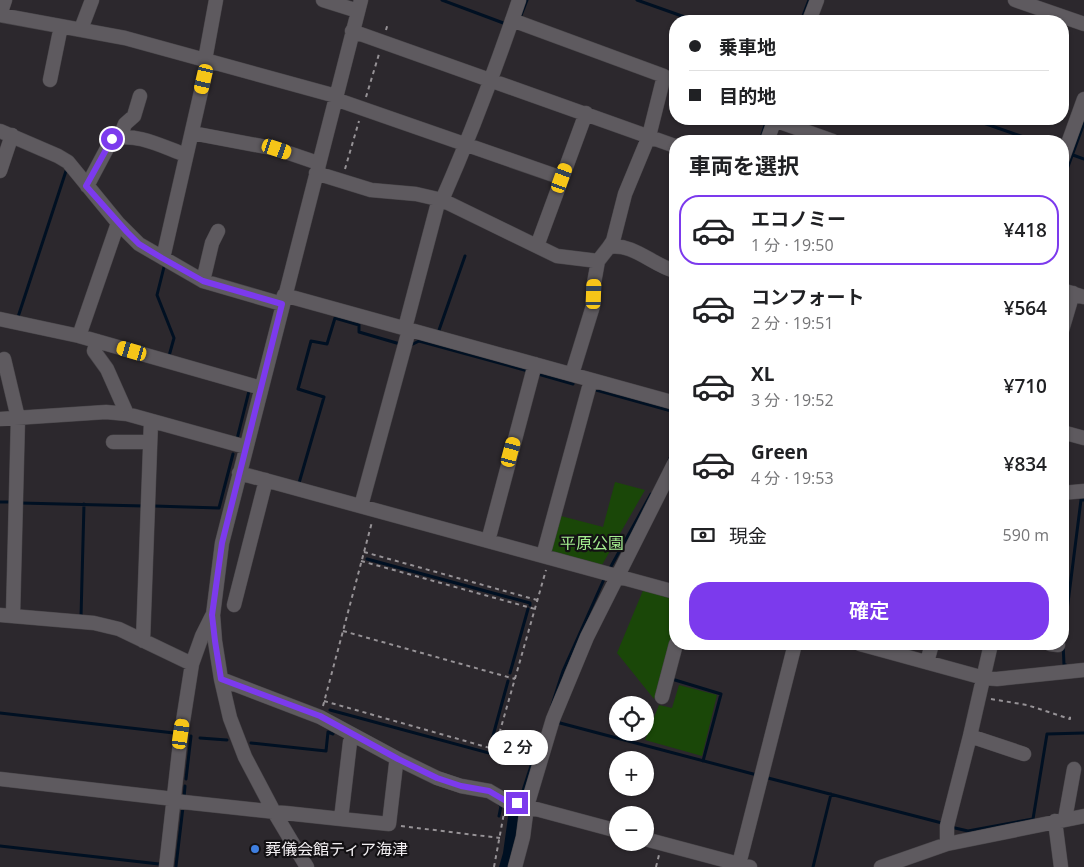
<!DOCTYPE html>
<html lang="ja">
<meta charset="utf-8">
<style>
:root{--surface:#fff;--page:#f2f2f2;--text:#202124;--muted:#757577;--line:#e0e0e0;--accent:#7c3aed}
body{margin:0;font-family:"Open Sans","Noto Sans JP",sans-serif;background:var(--page);color:var(--text);height:100vh;display:flex;flex-direction:column;font-size:19px;white-space:nowrap}
*{box-sizing:border-box;margin:0}
p{font-size:16px;color:var(--muted)}
.icon{flex:none;width:28px;height:28px;fill:none;stroke:currentColor;stroke-width:2;stroke-linecap:round;stroke-linejoin:round}
.map{position:relative;flex:1;overflow:hidden}
.details{position:absolute;left:669px;top:135px;width:400px;height:515px;display:flex;flex-direction:column;background:var(--surface);border-radius:20px;box-shadow:0 1px 4px #0004}
.details>*{flex:none}
.hud{position:absolute;left:669px;top:15px;width:400px;height:110px;border-radius:20px;box-shadow:0 1px 4px #0004;display:grid;align-content:center;height:110px;padding:0 20px;background:var(--surface)}
.fabs{position:absolute;left:609px;top:696px;display:grid;gap:10px}
.fabs a{display:grid;place-items:center;width:45px;height:45px;border-radius:50%;background:var(--surface);box-shadow:0 1px 4px #0004;font-size:25px}
.end{position:absolute;width:22px;height:22px;margin:-11px;border:6px solid #7c3aed;background:#fff;box-shadow:0 0 0 2px #fff}
.from{border-radius:50%}
.bubble{position:absolute;height:35px;border-radius:18px;background:var(--surface);box-shadow:0 1px 4px #0004;font-size:16px;font-weight:600;line-height:35px;text-align:center}
.car{position:absolute;width:15px;height:30px;margin:-15px -8px;border-radius:6px;box-shadow:0 0 4px 1px #0007;background:linear-gradient(#f5c518 24%,#345 0 40%,#f5c518 0 76%,#345 0 86%,#f5c518 0)}
.hud b{display:flex;align-items:center;gap:18px;height:48px;font-size:19px}
.hud b+b{border-top:1px solid var(--line)}
.hud i{width:12px;height:12px;background:var(--text)}
ul{padding:0;list-style:none}
li{display:flex;align-items:center;gap:15px;height:70px;margin:0 10px 8px;padding:0 10px;border:2px solid transparent;border-radius:20px}
li div{flex:1}
li b{display:block;font-size:19px}
li em{font-style:normal;font-weight:600}
li.on{border-color:var(--accent)}
li>.icon{width:45px;height:45px;stroke-width:1.5}
h2{padding:0 20px;font-size:22px;line-height:60px}
.pay{display:flex;align-items:center;gap:12px;height:55px;padding:0 20px;font-size:19px}
.pay p{margin-inline-start:auto}
.action{display:flex;gap:10px;margin-top:auto;padding:10px 20px}
.action a{flex:1;height:58px;border-radius:20px;background:var(--accent);color:#fff;font-size:20px;font-weight:600;line-height:58px;text-align:center}
.map>svg:first-child{display:block}
</style>
<div class="map">
<svg width="1084" height="867" viewBox="0 0 1084 867">
<rect width="100%" height="100%" fill="#2c282d"/>
<path fill="#1a4708" d="M615 482 645 490 602 565 553 552 551 549 561 516 603 527Z
M644 588 675 597V638L666 672 654 699 617 653Z
M679 685 717 695 702 756 645 740 659 705 672 708Z"/>
<path fill="#001022" d="M509 810 522 814 510 867H499L503 853Z"/>
<g fill="none" stroke-linecap="round" stroke-linejoin="round">
<path stroke="#001022" stroke-width="3" d="M442 0 506 24
M637 0 696 21
M520 18 527 0
M801 21 809 0
M972 119 1035 141
M760 141 767 119
M1073 155 1084 159
M1062 183 1084 123
M164 267 157 295 174 338 169 356
M18 317 66 171
M438 333 465 256
M411 345 419 341 528 371
M538 374 573 384
M596 390 675 412
M237 439 249 391
M669 460 675 449
M299 483 324 397 298 389 311 341 327 344 335 318 359 325V332L400 344
M0 502H11
M20 503 144 506
M154 506 219 508 233 454
M367 559 530 603V605
M609 570 651 494
M81 617 84 504
M1066 665H1064L1063 642 1081 500H1084
M510 673 528 609
M675 680 721 694 703 761
M552 705 563 671 605 577
M330 710 522 762
M0 713 174 733
M560 723 757 775
M200 738 227 740
M251 743 326 751 328 732 333 734
M491 743 508 681
M768 778 942 823
M186 779 191 736
M184 798 185 786
M520 800 541 735
M498 803 501 806 499 816
M955 828 968 831 1033 819 1047 734 1084 733
M0 846 159 864
M176 866 183 807
M813 867 831 794"/>
<g stroke="#49464a" stroke-width="15">
<path id="minor" d="M323 0 358 11
M1015 0 1084 24
M0 15 125 38 336 96
M0 15 5 0
M512 20 664 76 649 136 625 194 613 241 609 247
M809 21 817 0
M81 29 92 0
M352 31 675 146
M205 60 216 0
M50 80 61 26
M335 99 562 178
M774 120 833 141
M0 131 58 156 68 162 118 223 139 244 203 281 282 304
M192 133 277 149 318 163
M120 137 125 124 134 116 140 96
M767 141 775 119
M1062 160 1084 99
M0 171 12 135
M316 173 371 190 416 194 442 200 557 256 598 261
M87 186 112 139C137 132 163 147 186 155
M442 200C471 134 496 68 519 0
M537 246 586 113
M163 258 208 61
M203 281 212 243 218 231
M1062 290 1084 297
M284 295 675 403
M0 319 79 336 261 388
M405 328 439 199
M1062 330 1073 293
M79 336 118 223
M97 341 94 351 107 369 127 414
M4 359 18 418 13 615
M572 374 593 306 594 283 598 261 609 247C634 243 652 265 675 271
M0 419 106 412 127 414 246 447
M1062 432 1084 438
M113 442H150
M239 473 675 592
M1062 493 1084 491
M361 506 409 330
M488 541 535 364
M543 556 591 380
M234 605 266 480
M0 615 94 623 119 629 192 664
M143 641 151 421
M860 644 984 678 997 679 1084 670
M1050 644 1058 645
M927 662 932 644
M221 679 320 717 398 759 437 778 461 786 489 791 506 801 618 831
M662 697 676 644
M353 735 350 742 341 819 389 824 396 764 398 759
M970 736 1024 754
M0 779 174 799
M174 801 341 819
M1065 819 1074 769
M1055 821 1061 867
M645 839 750 867
M947 844V826L970 736 991 644
M739 864 795 644
M166 867 181 734 192 664 202 636 212 616
M307 867 274 812 245 757 230 718 221 679 215 641 213 615 222 543 361 0
M515 867 523 837 527 806 553 719 587 637 675 462
M881 867 947 844 1084 816"/>
</g>
<path stroke="#969296" stroke-width="2" stroke-dasharray="4 4" stroke-linecap="butt" d="M386 30 388 23
M366 97 379 54
M345 169 359 121
M364 552 537 600
M361 561 535 609
M343 631 515 679
M991 699 1027 705 1070 719V715
M324 701 490 748 496 745 546 570
M323 706 372 522
M401 826 500 838
M494 867 504 813
M656 867 659 855"/>
<use href="#minor" stroke="#5e5a5f" stroke-width="14"/>
</g>
<g fill="none" stroke-linecap="round" stroke-linejoin="round">
<path stroke="#7c3aed" stroke-width="6" d="M112 139 86 186 127 232 139 244 162 258 203 281 282 304 222 543 212 615 215 641 221 679 320 716 398 759 437 778 461 786 489 791 506 801 517 803"/>
</g>
<circle fill="#3f7fe0" stroke="#131114" stroke-width="2" cx="255" cy="849" r="5"/>
<g text-anchor="middle" dominant-baseline="central" stroke-width="4.5" stroke-linejoin="round" paint-order="stroke">
<g font-size="16" fill="#a4ee8f" stroke="#131114">
<text x="592" y="543">平原公園</text>
</g>
<g font-size="16" fill="#f2eff2" stroke="#131114" text-anchor="start">
<text x="265" y="849">葬儀会館ティア海津</text>
</g>
</g>
</svg>
<div class="fabs">
<a><svg class="icon" aria-label="locate" viewBox="0 0 24 24"><circle cx="12" cy="12" r="6"/><path d="M12 2v4M12 18v4M2 12h4M18 12h4"/></svg></a>
<a>+</a>
<a>−</a>
</div>
<i class="end from" style="left:112px;top:139px"></i>
<i class="end" style="left:517px;top:803px"></i>
<div class="bubble" style="left:488px;top:730px;width:60px">2 分</div>
<i class="car" style="left:204px;top:79px;rotate:193deg"></i>
<i class="car" style="left:277px;top:149px;rotate:109deg"></i>
<i class="car" style="left:562px;top:178px;rotate:20deg"></i>
<i class="car" style="left:594px;top:294px;rotate:2deg"></i>
<i class="car" style="left:132px;top:351px;rotate:286deg"></i>
<i class="car" style="left:511px;top:452px;rotate:15deg"></i>
<i class="car" style="left:181px;top:734px;rotate:8deg"></i>
<div class="hud">
<b><i class="from"></i>乗車地</b>
<b><i></i>目的地</b>
</div>
<section class="details">
<h2>車両を選択</h2>
<ul>
<li class="on"><svg class="icon" aria-label="car" viewBox="0 0 24 24"><path d="M5 17H2v-5l4-1 3-4h7l3 4 3 1v5h-3M9 17h6M6 11h13"/><circle cx="7" cy="17" r="2"/><circle cx="17" cy="17" r="2"/></svg><div><b>エコノミー</b><p>1 分 · 19:50</p></div><em>¥418</em></li>
<li><svg class="icon" aria-label="car" viewBox="0 0 24 24"><path d="M5 17H2v-5l4-1 3-4h7l3 4 3 1v5h-3M9 17h6M6 11h13"/><circle cx="7" cy="17" r="2"/><circle cx="17" cy="17" r="2"/></svg><div><b>コンフォート</b><p>2 分 · 19:51</p></div><em>¥564</em></li>
<li><svg class="icon" aria-label="car" viewBox="0 0 24 24"><path d="M5 17H2v-5l4-1 3-4h7l3 4 3 1v5h-3M9 17h6M6 11h13"/><circle cx="7" cy="17" r="2"/><circle cx="17" cy="17" r="2"/></svg><div><b>XL</b><p>3 分 · 19:52</p></div><em>¥710</em></li>
<li><svg class="icon" aria-label="car" viewBox="0 0 24 24"><path d="M5 17H2v-5l4-1 3-4h7l3 4 3 1v5h-3M9 17h6M6 11h13"/><circle cx="7" cy="17" r="2"/><circle cx="17" cy="17" r="2"/></svg><div><b>Green</b><p>4 分 · 19:53</p></div><em>¥834</em></li>
</ul>
<div class="pay"><svg class="icon" aria-label="cash" viewBox="0 0 24 24"><path d="M3 7h18v10H3z"/><circle cx="12" cy="12" r="2"/></svg>現金<p>590 m</p></div>
<div class="action"><a>確定</a></div>
</section>
</div>
